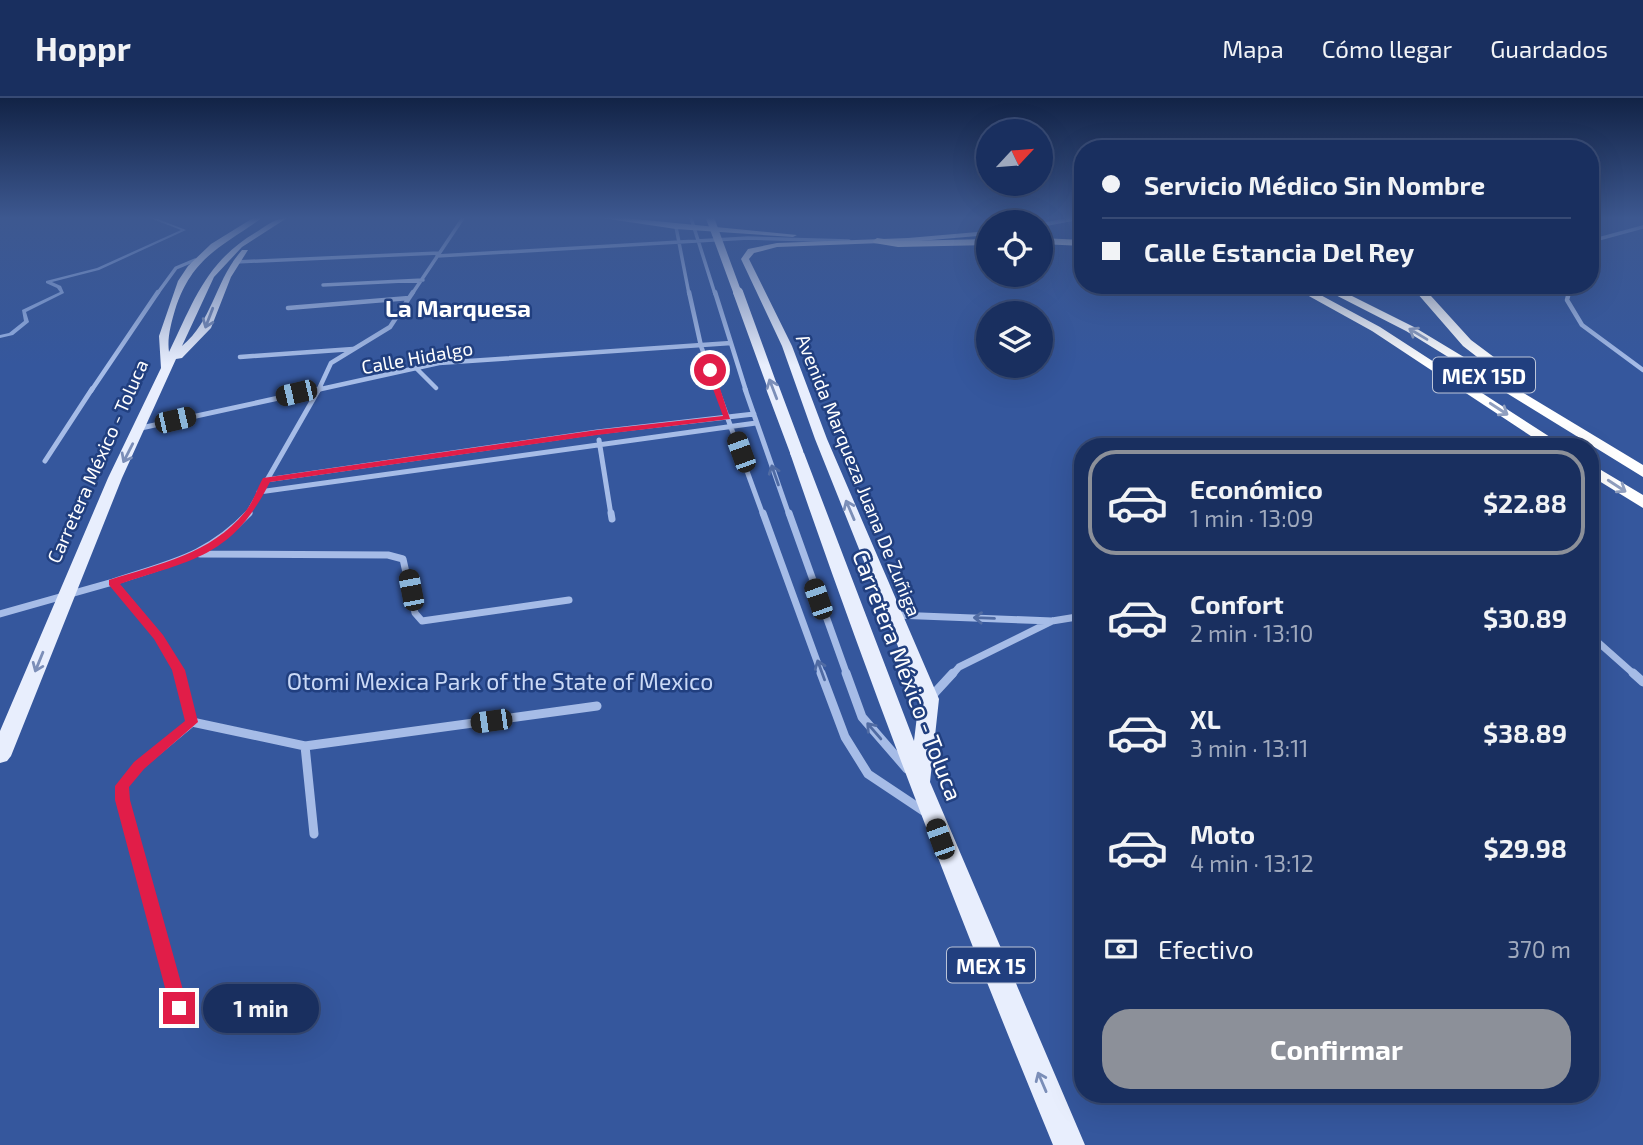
<!DOCTYPE html>
<html lang="es">
<meta charset="utf-8">
<style>
:root{--surface:#192f5f;--page:#223765;--text:#f1f3f6;--muted:#9fa9bd;--line:#374a74;--accent:#8c9099}
body{margin:0;font-family:"Exo 2",sans-serif;background:var(--page);color:var(--text);height:100vh;display:flex;flex-direction:column;font-size:26px;white-space:nowrap}
*{box-sizing:border-box;margin:0}
p{font-size:23px;color:var(--muted)}
.icon{flex:none;width:38px;height:38px;fill:none;stroke:currentColor;stroke-width:2;stroke-linecap:round;stroke-linejoin:round}
.map{position:relative;flex:1;overflow:hidden}
.drawer{position:absolute;left:1074px;top:340px;width:525px;height:665px;display:flex;flex-direction:column;background:var(--surface);border-radius:28px;box-shadow:0 7px 28px #0002,0 0 0 2px var(--line)}
.drawer>*{flex:none}
.top-card{position:absolute;left:1074px;top:42px;width:525px;height:154px;border-radius:28px;box-shadow:0 7px 28px #0002,0 0 0 2px var(--line);display:grid;align-content:center;height:154px;padding:0 28px;background:var(--surface)}
.needle{width:46px;rotate:64deg}
.controls{position:absolute;left:976px;top:21px;display:grid;gap:14px}
.controls a{display:grid;place-items:center;width:77px;height:77px;border-radius:50%;background:var(--surface);box-shadow:0 7px 28px #0002,0 0 0 2px var(--line);font-size:35px}
.end{position:absolute;width:32px;height:32px;margin:-16px;border:9px solid #e11d48;background:#fff;box-shadow:0 0 0 4px #fff}
.from{border-radius:50%}
.bubble{position:absolute;height:49px;border-radius:24px;background:var(--surface);box-shadow:0 7px 28px #0002,0 0 0 2px var(--line);font-size:23px;font-weight:700;line-height:49px;text-align:center}
.car{position:absolute;width:21px;height:42px;margin:-21px -10px;border-radius:9px;box-shadow:0 0 5px 2px #0007;background:linear-gradient(#222 24%,#8ab4d8 0 40%,#222 0 76%,#8ab4d8 0 86%,#222 0)}
.top-card b{display:flex;align-items:center;gap:24px;height:66px;font-size:26px}
.top-card b+b{border-top:2px solid var(--line)}
.top-card i{width:18px;height:18px;background:var(--text)}
ul{padding:12px 0 0;list-style:none}
li{display:flex;align-items:center;gap:21px;height:105px;margin:0 14px 10px;padding:0 14px;border:4px solid transparent;border-radius:28px}
li div{flex:1}
li b{display:block;font-size:26px}
li em{font-style:normal;font-weight:700}
li.current{border-color:var(--accent)}
li>.icon{width:63px;height:63px;stroke-width:1.5}
.pay{display:flex;align-items:center;gap:18px;height:77px;padding:0 28px;font-size:26px}
.pay p{margin-inline-start:auto}
.action{display:flex;gap:14px;margin-top:auto;padding:14px 28px}
.action a{flex:1;height:80px;border-radius:28px;background:var(--accent);color:#fff;font-size:28px;font-weight:700;line-height:80px;text-align:center}
header{display:flex;align-items:center;gap:42px;box-sizing:border-box;height:98px;padding:0 35px;background:var(--surface);border-bottom:2px solid var(--line)}
header strong{font-size:33px}
nav{display:flex;gap:38px;margin-inline-start:auto;font-size:24px}
.map>svg:first-child{display:block}
</style>
<header>
<strong>Hoppr</strong>
<nav><a>Mapa</a><a>Cómo llegar</a><a>Guardados</a></nav>
</header>
<div class="map">
<svg width="1643" height="1047" viewBox="0 0 1643 1047">
<rect width="100%" height="100%" fill="#213f7f"/>
<path fill="#35579d" fill-rule="evenodd" d="M0 120H1083V187H1591V120H1643V1047H0ZM989 124H1041V177H989ZM989 215H1041V268H989ZM1083 348H1591V996H1083Z"/>
<g fill="none" stroke-linecap="round" stroke-linejoin="round">
<path fill="#9ab5e8" fill-rule="evenodd" d="M150 120H155L186 132 99 172 52 184 61 188 64 195 26 214 29 224 13 237 0 240V237L9 235 24 223 22 212 60 194 57 190 46 185V183L97 170 181 132Z"/>
<path stroke="#a6bce7" stroke-width="3.5" d="M691 120 715 196
M676 129 689 196
M1591 143 1643 129
M437 158 748 140 849 143
M235 164 439 155
M323 187 423 182
M157 196 176 170 195 162
M412 196 463 120
M1569 196 1571 187"/>
<path stroke="#a6bce7" stroke-width="4.5" d="M689 194 701 248 717 293
M715 194 746 293
M1569 194 1567 202 1582 227 1643 272
M288 210 409 200
M240 259 353 251
M417 271 436 290
M91 293 158 194
M312 293 439 265 731 245
M318 293 331 265 390 229 413 194"/>
<path stroke="#a6bce7" stroke-width="5" d="M717 291 763 417
M745 291 789 417
M141 330 320 291
M599 342 611 417
M45 363 92 291
M266 382 597 334 754 316
M259 394 756 325
M247 417 319 291"/>
<path stroke="#a6bce7" stroke-width="7" d="M611 415 612 421
M763 415 822 577
M789 415 847 577
M200 456 388 457 403 461 415 515 422 523 569 502
M0 516 113 484
M895 517 1052 523 1083 518
M1591 538 1635 577
M180 577 159 539 113 484C169 465 206 460 249 415
M952 577 959 569 1052 523"/>
<path stroke="#a6bce7" stroke-width="9" d="M180 575 192 624
M821 575 845 639 868 676 925 714
M846 575 862 619 907 671
M1633 575 1643 584
M930 600 953 575
M192 624 305 648 597 608
M305 648 314 736
M144 783 122 702V688L139 668 192 624"/>
<path stroke="#a6bce7" stroke-width="11" d="M144 781 179 910"/>
<path fill="#e8eefd" fill-rule="evenodd" d="M253 120H262C221 149 192 159 175 212 171 226 167 240 169 254 194 203 206 163 258 133 267 127 276 120 287 120L242 149 214 179 182 248C214 221 214 184 242 152H248L231 179 211 230 182 260 176 261 122 380 11 658 7 663 0 665V633L108 380 161 270 159 238 178 183 188 168 211 146Z
M602 120H625L797 137 793 139 676 131Z
M1067 120 1083 121 1041 129V125Z
M989 133V137L908 144 777 149 754 155 749 161 792 248 827 341 939 601 930 684 1085 1047H1053C959 819 870 589 790 355L792 352 797 351 804 355 914 643 919 601 815 341 782 248 741 161 748 151 777 145 908 140Z"/>
<path fill="#fff" fill-rule="evenodd" d="M877 140 898 143 989 141V147L898 149 874 145 873 143Z
M1041 140 1083 142V148L1041 146Z
M1289 187H1302L1380 229 1564 348H1546L1372 233Z
M1316 187H1330L1414 229 1643 367V379L1406 233Z
M1410 187H1421L1471 242 1522 280V286H1512L1463 248Z
M1591 366 1643 397V410L1591 378Z"/>
<path stroke="#e8eefd" stroke-width="8" d="M710 120 738 196"/>
<path stroke="#e8eefd" stroke-width="10" d="M738 194 774 293"/>
<path stroke="#e8eefd" stroke-width="13" d="M773 291 797 355"/>
</g>
<defs><path id="oneway-shaft" d="M-6 0H5M1.5-3L5.5 0L1.5 3" fill="none" stroke-width="1.6" stroke-linecap="round" stroke-linejoin="round" transform="scale(1.75)"/></defs>
<g stroke="#7b8eb8">
<use href="#oneway-shaft" transform="translate(209 220) rotate(111)"/>
<use href="#oneway-shaft" transform="translate(773 291) rotate(-111)"/>
<use href="#oneway-shaft" transform="translate(128 355) rotate(117)"/>
<use href="#oneway-shaft" transform="translate(850 412) rotate(-113)"/>
<use href="#oneway-shaft" transform="translate(39 564) rotate(112)"/>
<use href="#oneway-shaft" transform="translate(1042 984) rotate(-113)"/>
</g>
<g stroke="#909fbf">
<use href="#oneway-shaft" transform="translate(1418 236) rotate(-149)"/>
<use href="#oneway-shaft" transform="translate(1499 311) rotate(33)"/>
<use href="#oneway-shaft" transform="translate(1617 388) rotate(33)"/>
</g>
<g stroke="#506ba3">
<use href="#oneway-shaft" transform="translate(775 377) rotate(-109)"/>
<use href="#oneway-shaft" transform="translate(984 520) rotate(-178)"/>
<use href="#oneway-shaft" transform="translate(821 572) rotate(-110)"/>
<use href="#oneway-shaft" transform="translate(874 633) rotate(-131)"/>
</g>
<linearGradient id="sky" x2="0" y2="1"><stop stop-color="#122346"/><stop offset="0.45" stop-color="#3d5890"/><stop offset="1" stop-color="#3d5890" stop-opacity="0"/></linearGradient>
<rect width="1643" height="267" fill="url(#sky)"/>
<path fill="#e11d48" d="M710 270 714 272 730 321 597 337 270 384C232 459 194 461 120 486L163 537 185 572 198 624 144 671 129 689 130 702 188 910 185 916 179 918 172 916 115 702V688L134 664 185 623 172 572 154 541 109 487V482C159 466 211 456 245 414 253 404 257 391 263 380L597 332 723 318 706 272Z"/>
<g text-anchor="middle" dominant-baseline="central" stroke-width="5" stroke-linejoin="round" paint-order="stroke">
<g font-size="19" fill="#fff" stroke="#213f7f">
<text transform="translate(417 259) rotate(-10)">Calle Hidalgo</text>
<text transform="translate(97 363) rotate(-66)">Carretera México - Toluca</text>
<text transform="translate(859 377) rotate(68)">Avenida Marqueza Juana De Zuñiga</text>
</g>
<g fill="#213f7f" stroke="#bcc5d9" stroke-width="2">
<rect x="1433" y="259.5" width="102" height="35" rx="5"/>
<rect x="947" y="849.5" width="88" height="35" rx="5"/>
</g>
<g font-size="21" font-weight="bold" fill="#fff">
<text x="1484" y="277">MEX 15D</text>
<text x="991" y="867">MEX 15</text>
</g>
<g font-size="23" fill="#fff" stroke="#213f7f">
<text transform="translate(908 577) rotate(69)">Carretera México - Toluca</text>
</g>
<g font-size="23" fill="#cad9f6" stroke="#213f7f">
<text x="500" y="583">Otomi Mexica Park of the State of Mexico</text>
</g>
<g font-size="24" font-weight="bold" fill="#fff" stroke="#213f7f">
<text x="458" y="209">La Marquesa</text>
</g>
</g>
</svg>
<div class="controls">
<a><svg class="needle" viewBox="-14 -14 28 28"><path d="M0-13l5 13h-10z" fill="#e53935"/><path d="M0 13l5-13h-10z" fill="#9fa9bd"/></svg></a>
<a><svg class="icon" aria-label="locate" viewBox="0 0 24 24"><circle cx="12" cy="12" r="6"/><path d="M12 2v4M12 18v4M2 12h4M18 12h4"/></svg></a>
<a><svg class="icon" aria-label="layers" viewBox="0 0 24 24"><path d="M12 4l9 5-9 5-9-5zM3 14l9 5 9-5"/></svg></a>
</div>
<i class="end from" style="left:710px;top:272px"></i>
<i class="end" style="left:179px;top:910px"></i>
<div class="bubble" style="left:203px;top:886px;width:116px">1 min</div>
<i class="car" style="left:296px;top:295px;rotate:257deg"></i>
<i class="car" style="left:175px;top:322px;rotate:77deg"></i>
<i class="car" style="left:741px;top:354px;rotate:340deg"></i>
<i class="car" style="left:411px;top:492px;rotate:349deg"></i>
<i class="car" style="left:818px;top:501px;rotate:341deg"></i>
<i class="car" style="left:491px;top:623px;rotate:262deg"></i>
<i class="car" style="left:940px;top:741px;rotate:340deg"></i>
<div class="top-card">
<b><i class="from"></i>Servicio Médico Sin Nombre</b>
<b><i></i>Calle Estancia Del Rey</b>
</div>
<section class="drawer">
<ul>
<li class="current"><svg class="icon" aria-label="car" viewBox="0 0 24 24"><path d="M5 17H2v-5l4-1 3-4h7l3 4 3 1v5h-3M9 17h6M6 11h13"/><circle cx="7" cy="17" r="2"/><circle cx="17" cy="17" r="2"/></svg><div><b>Económico</b><p>1 min · 13:09</p></div><em>$22.88</em></li>
<li><svg class="icon" aria-label="car" viewBox="0 0 24 24"><path d="M5 17H2v-5l4-1 3-4h7l3 4 3 1v5h-3M9 17h6M6 11h13"/><circle cx="7" cy="17" r="2"/><circle cx="17" cy="17" r="2"/></svg><div><b>Confort</b><p>2 min · 13:10</p></div><em>$30.89</em></li>
<li><svg class="icon" aria-label="car" viewBox="0 0 24 24"><path d="M5 17H2v-5l4-1 3-4h7l3 4 3 1v5h-3M9 17h6M6 11h13"/><circle cx="7" cy="17" r="2"/><circle cx="17" cy="17" r="2"/></svg><div><b>XL</b><p>3 min · 13:11</p></div><em>$38.89</em></li>
<li><svg class="icon" aria-label="car" viewBox="0 0 24 24"><path d="M5 17H2v-5l4-1 3-4h7l3 4 3 1v5h-3M9 17h6M6 11h13"/><circle cx="7" cy="17" r="2"/><circle cx="17" cy="17" r="2"/></svg><div><b>Moto</b><p>4 min · 13:12</p></div><em>$29.98</em></li>
</ul>
<div class="pay"><svg class="icon" aria-label="cash" viewBox="0 0 24 24"><path d="M3 7h18v10H3z"/><circle cx="12" cy="12" r="2"/></svg>Efectivo<p>370 m</p></div>
<div class="action"><a>Confirmar</a></div>
</section>
</div>
